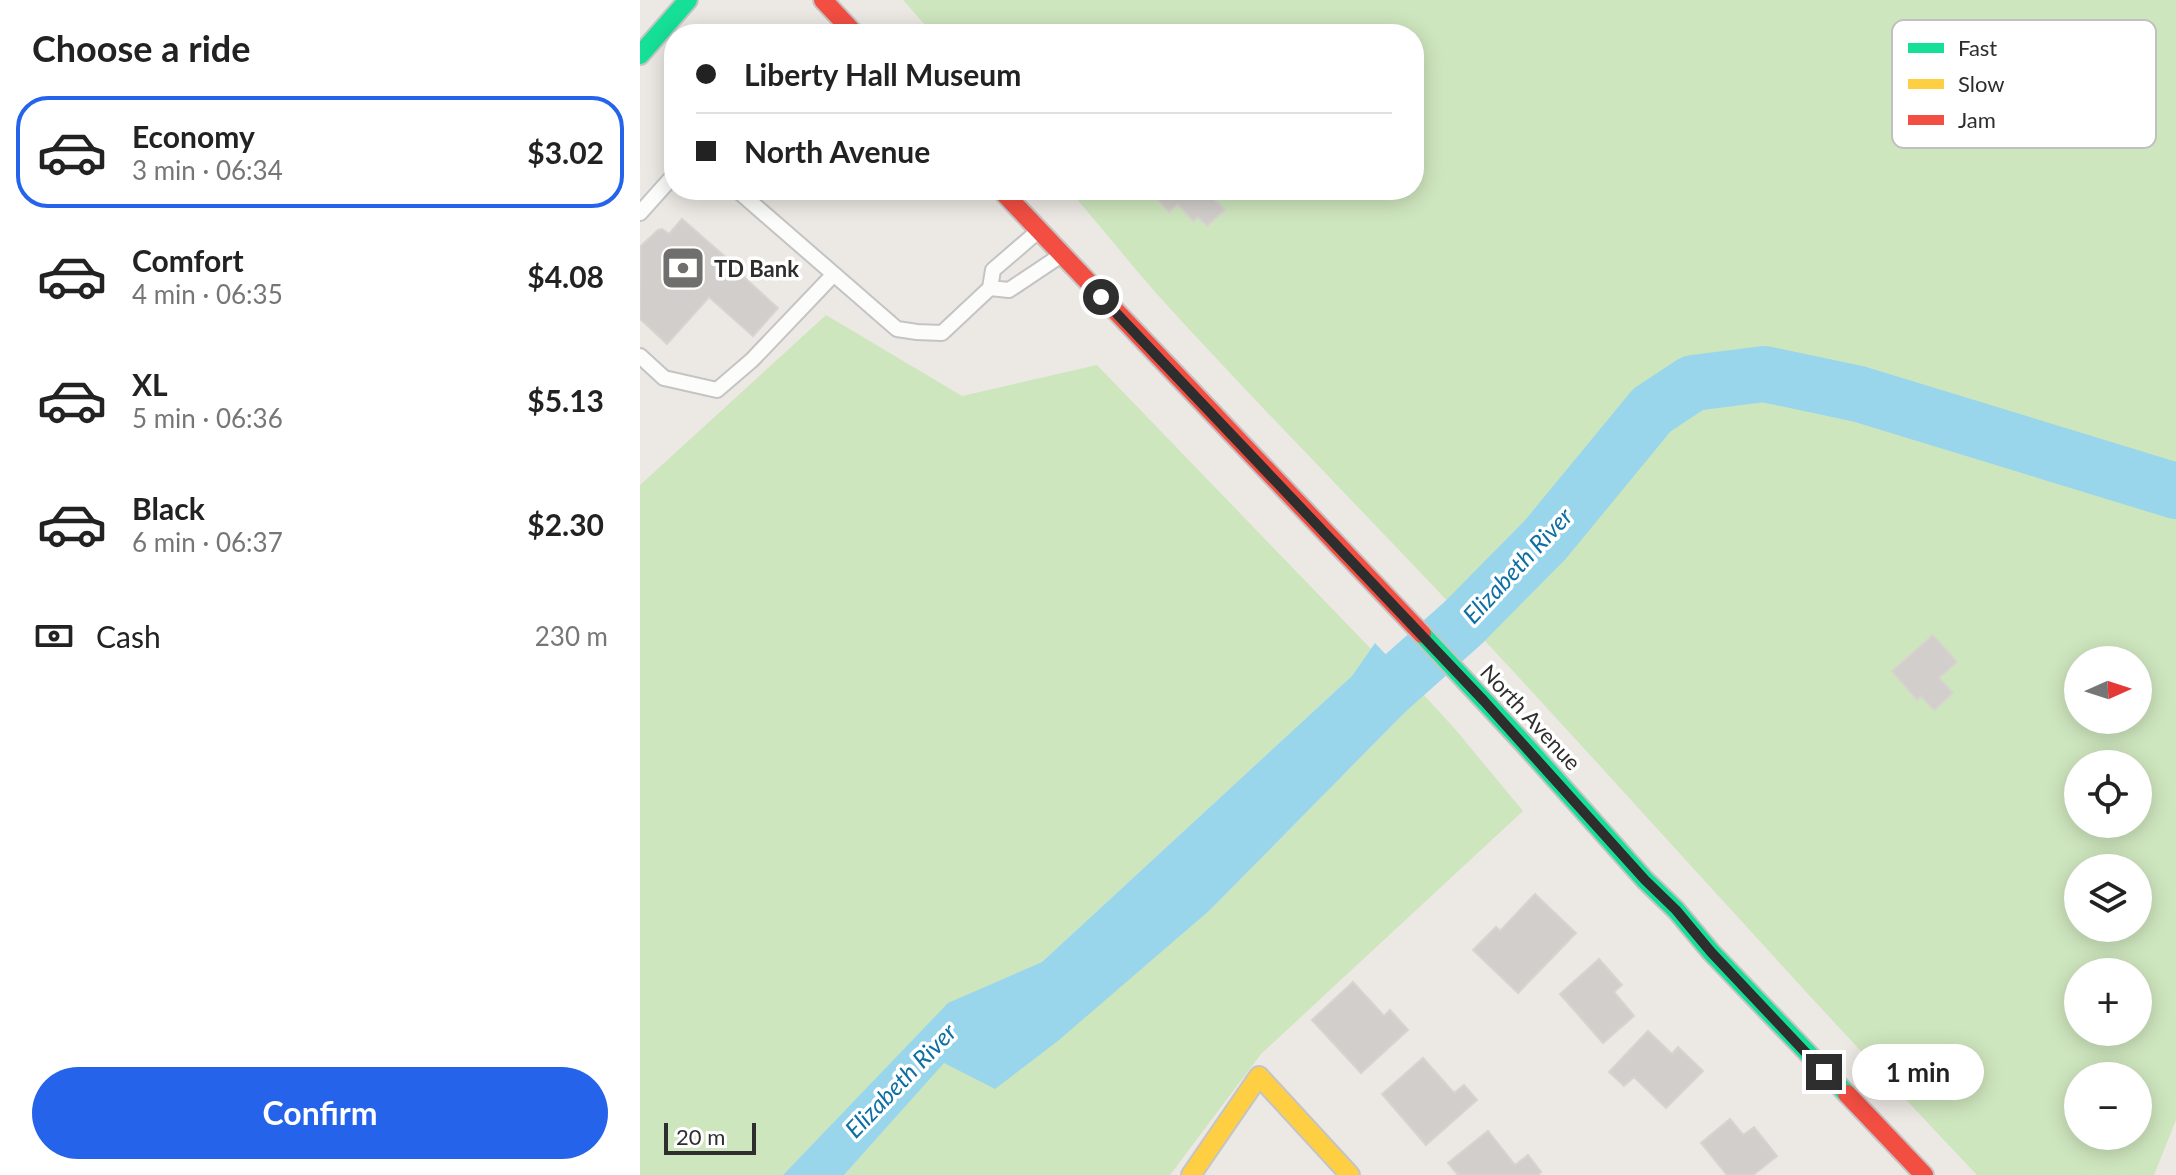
<!DOCTYPE html>
<meta charset="utf-8">
<style>
:root{--surface:#fff;--page:#f2f2f2;--text:#222;--muted:#767676;--line:#e0e0e0;--accent:#2563eb}
body{margin:0;font-family:Lato,sans-serif;background:var(--page);color:var(--text);height:100vh;display:flex;flex-direction:column;font-size:30px;white-space:nowrap}
*{box-sizing:border-box;margin:0}
p{font-size:26px;color:var(--muted)}
.icon{flex:none;width:44px;height:44px;fill:none;stroke:currentColor;stroke-width:2;stroke-linecap:round;stroke-linejoin:round}
.map{position:relative;flex:1;overflow:hidden}
.panel{display:flex;flex-direction:column;background:var(--surface);width:640px}
.panel>*{flex:none}
.banner{position:absolute;left:24px;top:24px;width:760px;height:176px;border-radius:32px;box-shadow:0 4px 20px #0003;display:grid;align-content:center;height:176px;padding:0 32px;background:var(--surface)}
.needle{width:52px;rotate:87deg}
.controls{position:absolute;left:1424px;top:646px;display:grid;gap:16px}
.controls a{display:grid;place-items:center;width:88px;height:88px;border-radius:50%;background:var(--surface);box-shadow:0 4px 20px #0003;font-size:40px}
.scale{position:absolute;left:24px;bottom:20px;width:92px;box-sizing:border-box;padding-left:8px;border:4px solid #2e2e2e;border-top:0;font-size:22px;line-height:28px;white-space:nowrap;color:#2e2e2e;-webkit-text-stroke:6px #fff;paint-order:stroke}
.end{position:absolute;width:36px;height:36px;margin:-18px;border:10px solid #2e2e2e;background:#fff;box-shadow:0 0 0 4px #fff}
.from{border-radius:50%}
.bubble{position:absolute;height:56px;border-radius:28px;background:var(--surface);box-shadow:0 4px 20px #0003;font-size:26px;font-weight:700;line-height:56px;text-align:center}
.banner b{display:flex;align-items:center;gap:28px;height:76px;font-size:30px}
.banner b+b{border-top:2px solid var(--line)}
.banner i{width:20px;height:20px;background:var(--text)}
ul{padding:0;list-style:none}
li{display:flex;align-items:center;gap:24px;height:112px;margin:0 16px 12px;padding:0 16px;border:4px solid transparent;border-radius:32px}
li div{flex:1}
li b{display:block;font-size:30px}
li em{font-style:normal;font-weight:700}
li.active{border-color:var(--accent)}
li>.icon{width:72px;height:72px;stroke-width:1.5}
h2{padding:0 32px;font-size:36px;line-height:96px}
.pay{display:flex;align-items:center;gap:20px;height:88px;padding:0 32px;font-size:30px}
.pay p{margin-inline-start:auto}
.primary-button{display:flex;gap:16px;margin-top:auto;padding:16px 32px}
.primary-button a{flex:1;height:92px;border-radius:48px;background:var(--accent);color:#fff;font-size:32px;font-weight:700;line-height:92px;text-align:center}
main{display:flex;flex:1;min-height:0}
.map>svg:first-child{display:block}
</style>
<main>
<section class="panel">
<h2>Choose a ride</h2>
<ul>
<li class="active"><svg class="icon" aria-label="car" viewBox="0 0 24 24"><path d="M5 17H2v-5l4-1 3-4h7l3 4 3 1v5h-3M9 17h6M6 11h13"/><circle cx="7" cy="17" r="2"/><circle cx="17" cy="17" r="2"/></svg><div><b>Economy</b><p>3 min · 06:34</p></div><em>$3.02</em></li>
<li><svg class="icon" aria-label="car" viewBox="0 0 24 24"><path d="M5 17H2v-5l4-1 3-4h7l3 4 3 1v5h-3M9 17h6M6 11h13"/><circle cx="7" cy="17" r="2"/><circle cx="17" cy="17" r="2"/></svg><div><b>Comfort</b><p>4 min · 06:35</p></div><em>$4.08</em></li>
<li><svg class="icon" aria-label="car" viewBox="0 0 24 24"><path d="M5 17H2v-5l4-1 3-4h7l3 4 3 1v5h-3M9 17h6M6 11h13"/><circle cx="7" cy="17" r="2"/><circle cx="17" cy="17" r="2"/></svg><div><b>XL</b><p>5 min · 06:36</p></div><em>$5.13</em></li>
<li><svg class="icon" aria-label="car" viewBox="0 0 24 24"><path d="M5 17H2v-5l4-1 3-4h7l3 4 3 1v5h-3M9 17h6M6 11h13"/><circle cx="7" cy="17" r="2"/><circle cx="17" cy="17" r="2"/></svg><div><b>Black</b><p>6 min · 06:37</p></div><em>$2.30</em></li>
</ul>
<div class="pay"><svg class="icon" aria-label="cash" viewBox="0 0 24 24"><path d="M3 7h18v10H3z"/><circle cx="12" cy="12" r="2"/></svg>Cash<p>230 m</p></div>
<div class="primary-button"><a>Confirm</a></div>
</section>
<div class="map">
<svg width="1536" height="1175" viewBox="0 0 1536 1175">
<rect width="100%" height="100%" fill="#ece8e4"/>
<path fill="#cee6be" fill-rule="evenodd" d="M263 0H1536V1120L1514 1175H1337C1179 1009 1027 838 872 670 755 543 632 421 516 293 486 259 459 224 429 190H774V34H293ZM1438 660H1498V720H1438ZM1438 764H1498V824H1438ZM1438 868H1498V928H1438ZM1438 972H1498V1032H1438ZM1438 1076H1498V1136H1438Z
M186 315 322 396 457 365 731 649 712 676 701 686 402 962 308 1004 143 1175H0V485Z
M783 694 815 729 883 811 621 1054 530 1175H204L304 1062 570 910Z"/>
<path fill="#99d6ec" d="M735 643 783 694 570 910 419 1040 355 1089 304 1063 204 1175H143L308 1003 402 962 701 686 712 676Z"/>
<g fill="none" stroke-linecap="round" stroke-linejoin="round">
<path stroke="#99d6ec" stroke-width="56" d="M706 727 823 623 905 540 1012 410 1053 383 1124 374 1219 394 1536 491"/>
</g>
<path fill="#d1cecb" stroke="#d7d4d0" stroke-width="2" d="M509 190H586L575 200 585 210 567 226 558 217 553 221 538 204 529 212Z
M42 219 97 267 95 269 138 308 113 336 69 297 27 344 0 319 1 246 18 230 22 229 29 234Z
M1293 635 1317 662 1299 678 1313 693 1294 710 1281 696 1277 700 1252 671Z
M895 894 936 933 878 993 833 950 856 927 860 931Z
M959 959 982 985 974 992 994 1016 963 1043 920 994Z
M713 982 744 1016 750 1010 768 1030 721 1073 672 1020Z
M1008 1031 1032 1054 1038 1047 1063 1071 1026 1108 994 1077 984 1086 969 1072Z
M783 1058 814 1093 824 1085 837 1100 786 1145 742 1094Z
M1090 1119 1103 1135 1114 1127 1137 1156 1113 1175H1087L1061 1143Z
M848 1131 875 1165 888 1155 901 1172 898 1175H818L808 1163Z"/>
<g fill="none" stroke-linecap="round" stroke-linejoin="round">
<g stroke="#c5c4c5" stroke-width="18">
<path id="lane" d="M97 190 257 329 277 332 302 333 350 288
M0 213 34 175
M396 233 353 270 350 288 369 290 420 256
M0 356 24 378 77 390 112 360 194 274"/>
</g>
<g stroke="#c5c4c5" stroke-width="22">
<path id="fast" d="M0 55 48 0
M782 634 885 745 1005 880 1036 910 1071 952 1207 1094"/>
</g>
<g stroke="#c5c4c5" stroke-width="22">
<path id="slow" d="M551 1175 619 1076 710 1175"/>
</g>
<g stroke="#c5c4c5" stroke-width="22">
<path id="jam" d="M183 0 215 34
M361 190 782 634
M1207 1094 1284 1175"/>
</g>
<use href="#lane" stroke="#fcfcfb" stroke-width="14"/>
<use href="#fast" stroke="#16e098" stroke-width="18"/>
<use href="#slow" stroke="#ffcf43" stroke-width="18"/>
<use href="#jam" stroke="#f24e42" stroke-width="18"/>
</g>
<g fill="none" stroke-linecap="round" stroke-linejoin="round">
<path stroke="#2e2e2e" stroke-width="10" d="M461 297 844 701 1005 880 1036 910 1071 952 1184 1072"/>
</g>
<defs>
<g id="bank-square" transform="scale(2.3)"><rect x="-9" y="-9" width="18" height="18" rx="4" fill="#706f6e" stroke="#fff"/><path d="M-6-4H6V4H-6ZM0-2.3a2.3 2.3 0 1 0 0 4.6a2.3 2.3 0 1 0 0-4.6Z" fill="#fff"/></g>
</defs>
<g fill-rule="evenodd">
<use href="#bank-square" x="43" y="268"/>
</g>
<g text-anchor="middle" dominant-baseline="central" stroke-width="7" stroke-linejoin="round" paint-order="stroke">
<g font-size="22" font-weight="bold" fill="#2e2e2e" stroke="#fff" text-anchor="start">
<text x="74" y="268">TD Bank</text>
</g>
<g font-size="22" fill="#2e2e2e" stroke="#fff">
<text transform="translate(891 717) rotate(47)">North Avenue</text>
</g>
<g font-size="24" font-style="italic" fill="#0d6fa3" stroke="#fff">
<text transform="translate(877 565) rotate(-47)">Elizabeth River</text>
<text transform="translate(260 1080) rotate(-46)">Elizabeth River</text>
</g>
</g>
<rect x="1252" y="20" width="264" height="128" rx="12" fill="#fff" stroke="#c0c0c0" stroke-width="2"/>
<rect x="1268" y="43" width="36" height="10" fill="#16e098"/>
<rect x="1268" y="79" width="36" height="10" fill="#ffcf43"/>
<rect x="1268" y="115" width="36" height="10" fill="#f24e42"/>
<g font-size="22" fill="#2e2e2e">
<text x="1318" y="56">Fast</text>
<text x="1318" y="92">Slow</text>
<text x="1318" y="128">Jam</text>
</g>
</svg>
<div class="controls">
<a><svg class="needle" viewBox="-14 -14 28 28"><path d="M0-13l5 13h-10z" fill="#e53935"/><path d="M0 13l5-13h-10z" fill="#767676"/></svg></a>
<a><svg class="icon" aria-label="locate" viewBox="0 0 24 24"><circle cx="12" cy="12" r="6"/><path d="M12 2v4M12 18v4M2 12h4M18 12h4"/></svg></a>
<a><svg class="icon" aria-label="layers" viewBox="0 0 24 24"><path d="M12 4l9 5-9 5-9-5zM3 14l9 5 9-5"/></svg></a>
<a>+</a>
<a>−</a>
</div>
<div class="scale">20 m</div>
<i class="end from" style="left:461px;top:297px"></i>
<i class="end" style="left:1184px;top:1072px"></i>
<div class="bubble" style="left:1212px;top:1044px;width:132px">1 min</div>
<div class="banner">
<b><i class="from"></i>Liberty Hall Museum</b>
<b><i></i>North Avenue</b>
</div>
</div>
</main>
